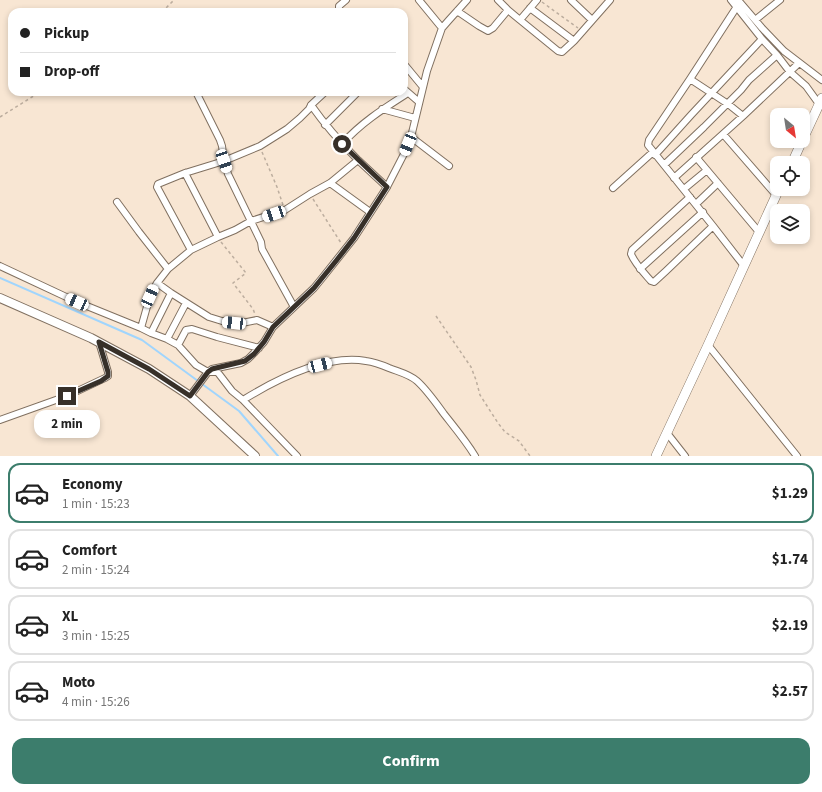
<!DOCTYPE html>
<meta charset="utf-8">
<style>
:root{--surface:#fff;--page:#f2f2f2;--text:#222;--muted:#767676;--line:#e0e0e0;--accent:#3c7d6c}
body{margin:0;font-family:"Source Sans 3",sans-serif;background:var(--page);color:var(--text);height:100vh;display:flex;flex-direction:column;font-size:15px;white-space:nowrap}
*{box-sizing:border-box;margin:0}
p{font-size:13px;color:var(--muted)}
.icon{flex:none;width:22px;height:22px;fill:none;stroke:currentColor;stroke-width:2;stroke-linecap:round;stroke-linejoin:round}
.map{position:relative;height:456px;overflow:hidden}
.drawer{display:flex;flex-direction:column;background:var(--surface);flex:1}
.drawer>*{flex:none}
.guide{position:absolute;left:8px;top:8px;width:400px;height:88px;border-radius:12px;box-shadow:0 2px 6px #0003;display:grid;align-content:center;height:88px;padding:0 12px;background:var(--surface)}
.needle{width:26px;rotate:150deg}
.tools{position:absolute;left:770px;top:108px;display:grid;gap:8px}
.tools a{display:grid;place-items:center;width:40px;height:40px;border-radius:8px;background:var(--surface);box-shadow:0 2px 6px #0003;font-size:20px}
.end{position:absolute;width:18px;height:18px;margin:-9px;border:5px solid #373029;background:#fff;box-shadow:0 0 0 2px #fff}
.from{border-radius:50%}
.bubble{position:absolute;height:28px;border-radius:12px;background:var(--surface);box-shadow:0 2px 6px #0003;font-size:13px;font-weight:700;line-height:28px;text-align:center}
.car{position:absolute;width:12px;height:24px;margin:-12px -6px;border-radius:5px;box-shadow:0 0 3px 1px #0007;background:linear-gradient(#fff 24%,#345 0 40%,#fff 0 76%,#345 0 86%,#fff 0)}
.guide b{display:flex;align-items:center;gap:14px;height:38px;font-size:15px}
.guide b+b{border-top:1px solid var(--line)}
.guide i{width:10px;height:10px;background:var(--text)}
ul{padding:7px 0 0;list-style:none}
li{display:flex;align-items:center;gap:12px;height:60px;margin:0 8px 6px;padding:0 4px;border:2px solid var(--line);border-radius:12px}
li div{flex:1}
li b{display:block;font-size:15px}
li em{font-style:normal;font-weight:700}
li.on{border-color:var(--accent)}
li>.icon{width:36px;height:36px;stroke-width:1.5}
.cta{display:flex;gap:8px;margin-top:auto;padding:8px 12px}
.cta a{flex:1;height:46px;border-radius:12px;background:var(--accent);color:#fff;font-size:16px;font-weight:700;line-height:46px;text-align:center}
.map>svg:first-child{display:block}
</style>
<div class="map">
<svg width="822" height="456" viewBox="0 0 822 456">
<rect width="100%" height="100%" fill="#f8e6d3"/>
<g fill="none" stroke-linecap="round" stroke-linejoin="round">
<path stroke="#a0d5fd" stroke-width="2" d="M0 278 142 340 239 411 278 456"/>
<g stroke="#807060" stroke-width="8">
<path id="minor" d="M419 0 442 28
M498 0 508 10
M537 0 520 20 558 51 562 52 574 41 610 0
M571 0 592 20
M731 0 762 39 777 55 790 72 806 86 819 104
M738 0 762 28 784 51 822 80
M530 8 574 41
M736 8 690 79 649 140 648 145 713 226 744 266
M457 11 479 26 488 31 493 28 508 10 520 20
M339 12V6L346 0
M755 20 780 0
M404 64 423 87
M690 79 728 104 743 116
M404 89 419 102
M196 92 220 140 222 146 224 161 228 174 261 242 262 249 294 307
M311 105C325 125 340 142 358 160
M382 109 415 118
M325 125 358 92
M723 134 776 195
M411 137 449 166
M342 144C362 122 383 109 408 93
M655 155 691 115 762 39
M696 157 759 232
M664 165 704 127 741 90 749 80 777 55
M185 173 218 237
M674 178 743 116 799 63
M330 183 370 212
M613 188 653 152
M684 189 707 170
M690 197 632 250 631 254C635 264 644 273 651 281L654 282 666 271 713 226
M117 202 139 232 168 269
M696 204 718 183
M191 250 157 187 158 184 185 173 224 161 260 146 287 129 300 118 309 109 311 105 325 92
M0 266 77 302 141 328 151 333 167 339 178 345 196 365 208 372H217L219 374 232 391 243 400 297 456
M640 269 703 212
M157 283 171 293 209 317 222 321 234 323H242L257 320 273 327
M141 328 150 296 157 283 168 269 191 250 218 237 235 230 251 221 285 210 310 194 330 183 358 160 387 187
M151 333 171 293
M167 339 186 303
M178 345 186 330 192 329 217 337 259 348
M708 345 797 456
M190 396 208 372 212 369 241 363 248 359 254 353 264 342 273 327 314 288 323 277 354 238 387 187 405 152 411 137 427 71 442 28 449 20 467 0
M243 400C277 379 325 354 366 361 374 362 382 365 389 368 399 372 409 374 417 381 427 390 436 403 444 414 455 428 466 441 475 456
M0 420 67 396 105 378 108 376V372L99 342
M667 433 685 456"/>
</g>
<g stroke="#807060" stroke-width="10">
<path id="tertiary" d="M0 298 91 338 149 369 190 396 255 456"/>
</g>
<g stroke="#807060" stroke-width="10">
<path id="secondary" d="M803 139 822 98
M792 163 802 141
M656 456 708 345 779 189"/>
</g>
<path stroke="#bcad9e" stroke-width="1.5" stroke-dasharray="3 3" stroke-linecap="butt" d="M542 2 578 28
M162 12 174 0
M0 117 32 97 42 92
M262 152 277 187 283 205
M313 199 341 243
M221 242 246 273 233 283 253 309 255 314
M436 316 471 367 476 380 480 395 498 423 505 432 519 441 530 456"/>
<use href="#minor" stroke="#fff" stroke-width="6"/>
<use href="#tertiary" stroke="#fff" stroke-width="8"/>
<use href="#secondary" stroke="#fff" stroke-width="9"/>
</g>
<g fill="none" stroke-linecap="round" stroke-linejoin="round">
<path stroke="#373029" stroke-width="5" d="M67 396 101 381 108 376V372L99 342 149 369 190 396 208 372 212 369 245 361 254 354 264 342 273 327 314 288 336 261 354 238 387 187 342 144"/>
</g>
</svg>
<div class="tools">
<a><svg class="needle" viewBox="-14 -14 28 28"><path d="M0-13l5 13h-10z" fill="#e53935"/><path d="M0 13l5-13h-10z" fill="#767676"/></svg></a>
<a><svg class="icon" aria-label="locate" viewBox="0 0 24 24"><circle cx="12" cy="12" r="6"/><path d="M12 2v4M12 18v4M2 12h4M18 12h4"/></svg></a>
<a><svg class="icon" aria-label="layers" viewBox="0 0 24 24"><path d="M12 4l9 5-9 5-9-5zM3 14l9 5 9-5"/></svg></a>
</div>
<i class="end from" style="left:342px;top:144px"></i>
<i class="end" style="left:67px;top:396px"></i>
<div class="bubble" style="left:34px;top:410px;width:66px">2 min</div>
<i class="car" style="left:408px;top:144px;rotate:202deg"></i>
<i class="car" style="left:224px;top:161px;rotate:161deg"></i>
<i class="car" style="left:274px;top:214px;rotate:251deg"></i>
<i class="car" style="left:150px;top:296px;rotate:24deg"></i>
<i class="car" style="left:77px;top:302px;rotate:294deg"></i>
<i class="car" style="left:234px;top:323px;rotate:276deg"></i>
<i class="car" style="left:320px;top:365px;rotate:75deg"></i>
<div class="guide">
<b><i class="from"></i>Pickup</b>
<b><i></i>Drop-off</b>
</div>
</div>
<section class="drawer">
<ul>
<li class="on"><svg class="icon" aria-label="car" viewBox="0 0 24 24"><path d="M5 17H2v-5l4-1 3-4h7l3 4 3 1v5h-3M9 17h6M6 11h13"/><circle cx="7" cy="17" r="2"/><circle cx="17" cy="17" r="2"/></svg><div><b>Economy</b><p>1 min · 15:23</p></div><em>$1.29</em></li>
<li><svg class="icon" aria-label="car" viewBox="0 0 24 24"><path d="M5 17H2v-5l4-1 3-4h7l3 4 3 1v5h-3M9 17h6M6 11h13"/><circle cx="7" cy="17" r="2"/><circle cx="17" cy="17" r="2"/></svg><div><b>Comfort</b><p>2 min · 15:24</p></div><em>$1.74</em></li>
<li><svg class="icon" aria-label="car" viewBox="0 0 24 24"><path d="M5 17H2v-5l4-1 3-4h7l3 4 3 1v5h-3M9 17h6M6 11h13"/><circle cx="7" cy="17" r="2"/><circle cx="17" cy="17" r="2"/></svg><div><b>XL</b><p>3 min · 15:25</p></div><em>$2.19</em></li>
<li><svg class="icon" aria-label="car" viewBox="0 0 24 24"><path d="M5 17H2v-5l4-1 3-4h7l3 4 3 1v5h-3M9 17h6M6 11h13"/><circle cx="7" cy="17" r="2"/><circle cx="17" cy="17" r="2"/></svg><div><b>Moto</b><p>4 min · 15:26</p></div><em>$2.57</em></li>
</ul>
<div class="cta"><a>Confirm</a></div>
</section>
